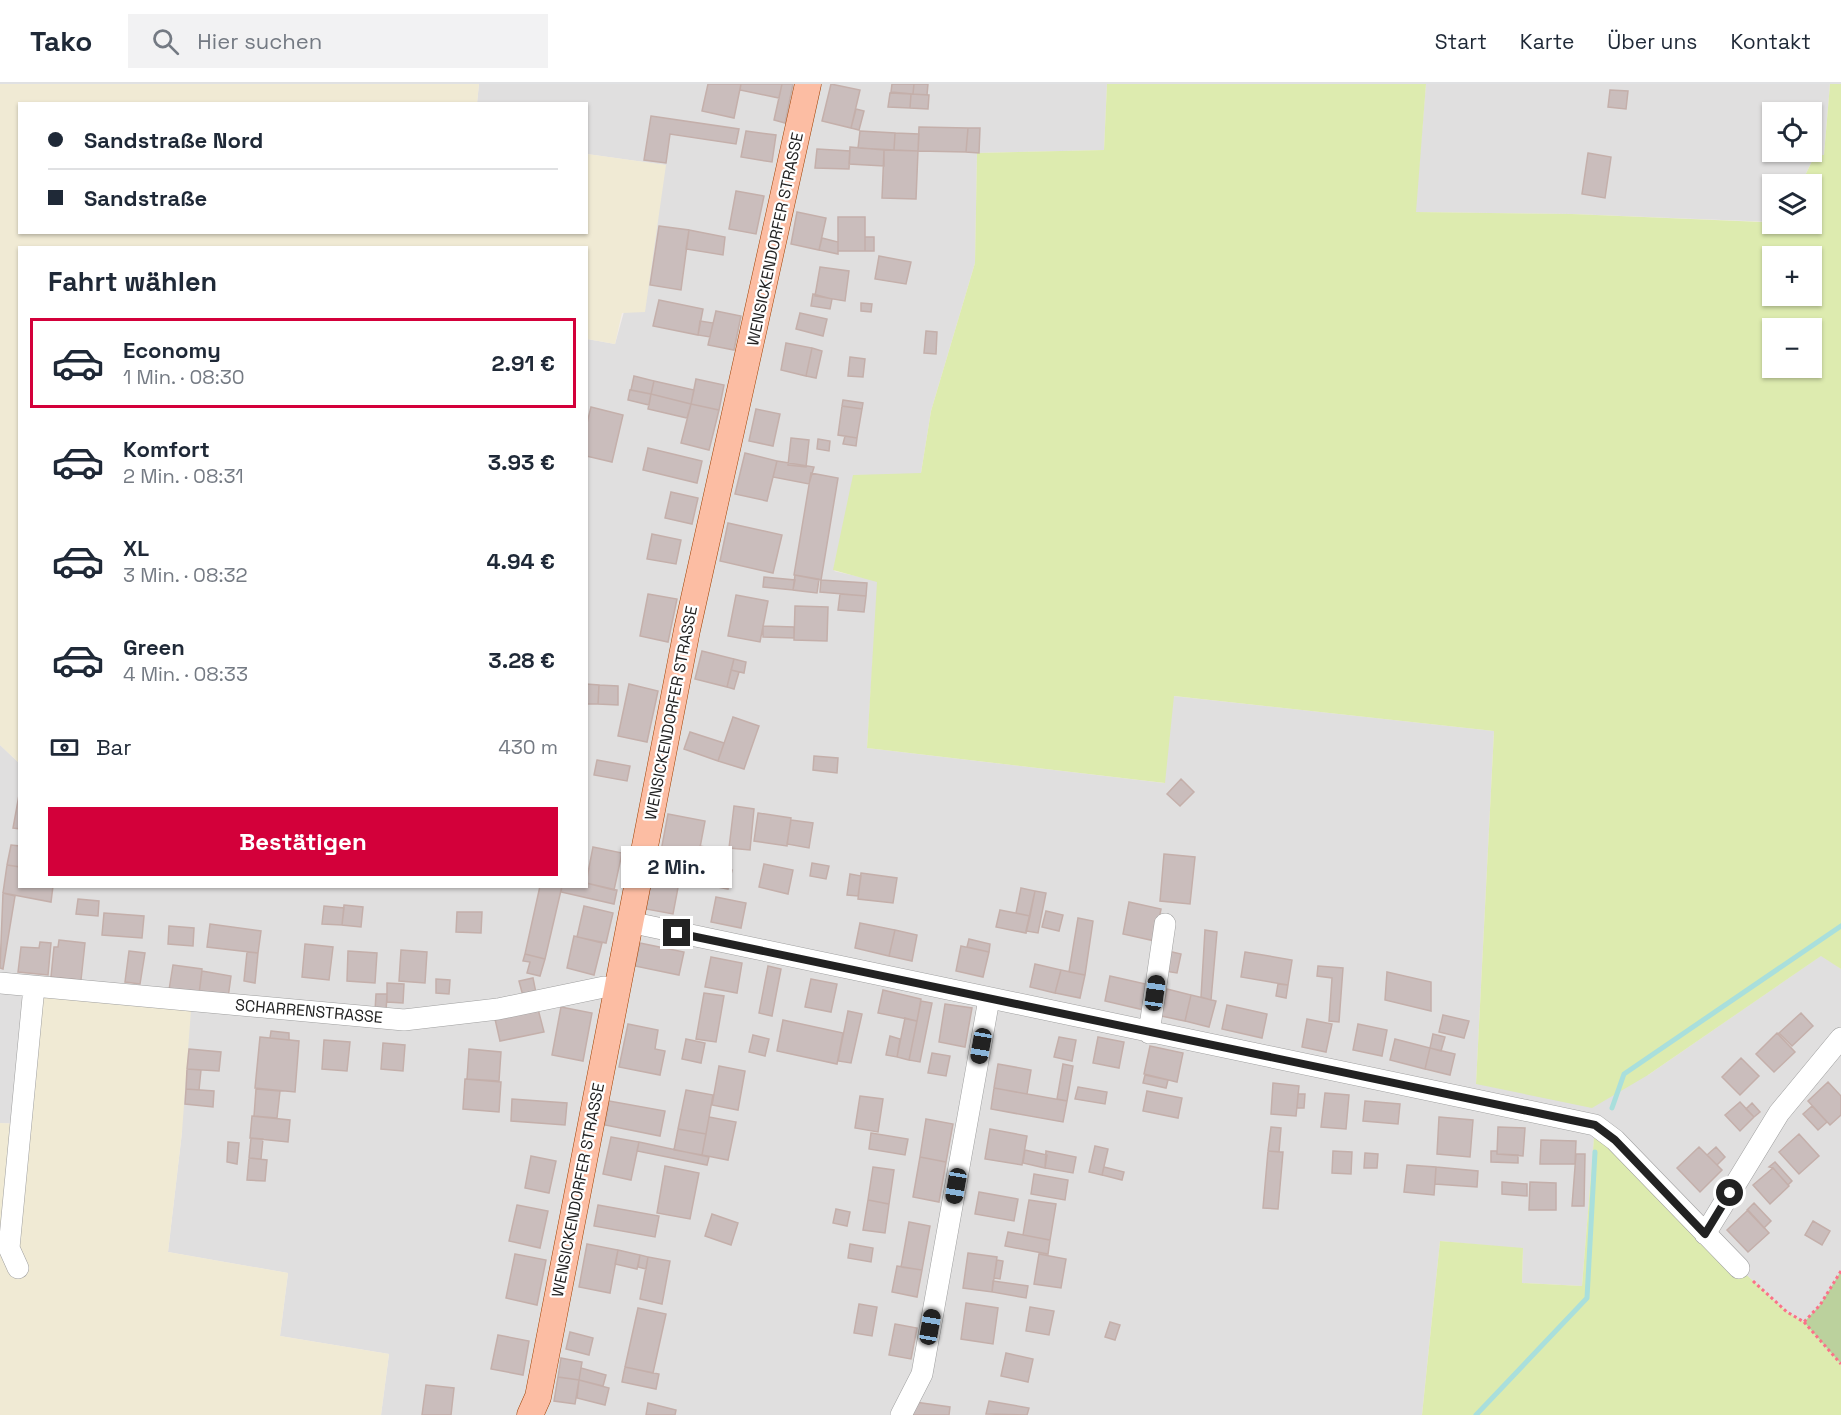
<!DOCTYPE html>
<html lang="de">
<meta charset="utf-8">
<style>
:root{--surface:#fff;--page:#f2f2f3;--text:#1f2937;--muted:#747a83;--line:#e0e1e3;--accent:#d3003a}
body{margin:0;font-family:"Space Grotesk",sans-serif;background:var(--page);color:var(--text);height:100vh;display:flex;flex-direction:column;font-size:22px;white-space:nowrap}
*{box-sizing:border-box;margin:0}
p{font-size:20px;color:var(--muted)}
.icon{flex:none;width:33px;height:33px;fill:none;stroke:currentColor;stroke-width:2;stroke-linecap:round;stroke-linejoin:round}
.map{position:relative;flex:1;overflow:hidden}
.drawer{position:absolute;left:18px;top:162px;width:570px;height:642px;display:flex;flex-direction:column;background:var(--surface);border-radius:0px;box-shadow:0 2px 4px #0004}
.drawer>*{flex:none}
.banner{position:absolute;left:18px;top:18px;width:570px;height:132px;border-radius:0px;box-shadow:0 2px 4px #0004;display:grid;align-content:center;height:132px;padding:0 30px;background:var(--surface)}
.fabs{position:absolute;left:1762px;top:18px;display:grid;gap:12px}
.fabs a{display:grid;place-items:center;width:60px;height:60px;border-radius:0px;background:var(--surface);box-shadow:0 2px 4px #0004;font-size:30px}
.end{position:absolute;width:27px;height:27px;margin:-14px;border:8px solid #222;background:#fff;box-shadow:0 0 0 3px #fff}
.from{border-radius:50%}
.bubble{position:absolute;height:42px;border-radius:0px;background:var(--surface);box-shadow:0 2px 4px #0004;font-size:20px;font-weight:600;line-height:42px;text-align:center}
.car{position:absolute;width:18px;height:36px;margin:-18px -9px;border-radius:8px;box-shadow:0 0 4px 2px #0007;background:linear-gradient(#222 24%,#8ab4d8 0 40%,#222 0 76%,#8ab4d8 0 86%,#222 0)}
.banner b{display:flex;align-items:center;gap:21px;height:57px;font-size:22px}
.banner b+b{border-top:2px solid var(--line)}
.banner i{width:15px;height:15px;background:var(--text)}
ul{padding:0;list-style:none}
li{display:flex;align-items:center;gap:18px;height:90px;margin:0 12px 9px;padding:0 18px;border:3px solid transparent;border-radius:0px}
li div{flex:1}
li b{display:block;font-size:22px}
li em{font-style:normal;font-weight:600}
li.selected{border-color:var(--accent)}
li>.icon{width:54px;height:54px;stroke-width:1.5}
h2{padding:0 30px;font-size:27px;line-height:72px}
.pay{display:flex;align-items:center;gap:15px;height:66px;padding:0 30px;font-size:22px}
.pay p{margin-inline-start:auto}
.cta{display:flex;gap:12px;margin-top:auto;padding:12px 30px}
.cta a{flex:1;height:69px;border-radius:0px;background:var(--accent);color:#fff;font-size:24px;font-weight:600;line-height:69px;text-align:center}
header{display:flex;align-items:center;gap:36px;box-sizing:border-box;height:84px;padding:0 30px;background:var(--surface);border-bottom:2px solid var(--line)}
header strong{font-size:28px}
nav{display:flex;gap:33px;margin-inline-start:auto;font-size:21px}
.search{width:420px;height:54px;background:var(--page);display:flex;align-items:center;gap:15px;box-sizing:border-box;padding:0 21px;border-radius:0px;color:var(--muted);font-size:22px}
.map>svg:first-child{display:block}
</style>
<header>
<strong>Tako</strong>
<div class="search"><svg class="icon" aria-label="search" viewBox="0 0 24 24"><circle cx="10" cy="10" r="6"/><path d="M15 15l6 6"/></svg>Hier suchen</div>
<nav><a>Start</a><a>Karte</a><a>Über uns</a><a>Kontakt</a></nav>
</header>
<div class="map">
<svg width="1841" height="1331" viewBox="0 0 1841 1331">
<rect width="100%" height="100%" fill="#f2ece9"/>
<path fill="#e0dfdf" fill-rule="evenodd" d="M479 0H1107L1104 66 977 69 975 179 931 327 921 389 834 487 878 497 867 664 1164 699 1173 612 1494 647 1476 1000 1648 991 1822 871 1841 885V1187L1820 1221 1804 1238 1787 1228 1739 1184 1595 1042 1582 1202 1522 1199 1523 1165 1440 1157 1422 1331H381L389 1270 280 1252 288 1189 168 1168 182 1048 0 1039V661L19 679 20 802H586L587 255 615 260 665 81 587 70 586 20 477 19Z
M1426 0H1830L1824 71H1815L1801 100H1773V138L1572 130 1415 128ZM1773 28H1812V68H1773Z"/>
<path fill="#f0ead4" d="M0 0H479L477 20H20V148H586L587 70 666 81 645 228 622 229 615 260 587 255 586 164H20L19 679 0 661Z
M33 908 191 926 182 1048 168 1168 288 1189 280 1252 389 1270 381 1331H0V1039L19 1040Z"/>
<path fill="#ddebaf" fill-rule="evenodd" d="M1107 0H1426L1416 128 1572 130 1812 140V100H1801L1815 71H1824L1830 0H1841V885L1821 872 1648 991 1592 1024 1476 1000 1494 647 1174 612 1165 699 867 664 877 498 833 486 853 391 921 389 931 327 975 179 977 69 1104 66ZM1773 172H1812V212H1773ZM1773 244H1812V284H1773Z
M1595 1041 1739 1184 1787 1228 1804 1238 1841 1280V1331H1422L1440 1157 1523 1164 1522 1199 1582 1202Z"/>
<path fill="#bbd19d" d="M1841 1187V1280L1804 1238 1820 1221Z"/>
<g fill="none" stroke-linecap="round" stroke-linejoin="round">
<path stroke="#a9dfdc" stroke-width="5" d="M1612 1024 1624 990 1841 842
M1476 1331 1587 1214 1595 1068"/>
</g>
<path fill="#cabdbc" stroke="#c4afaa" stroke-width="1.5" d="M708 0H741L734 34 702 27Z
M741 0H782L779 14 740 6Z
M782 0H793L785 39 774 36Z
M831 0 860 6 851 44 822 37Z
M892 0H914L913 10 891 8Z
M914 0H928L927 11 913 10Z
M1610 6 1628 7 1626 25 1608 23Z
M890 9 911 10 910 24 888 23Z
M911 10 929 11 928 25 910 24Z
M856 25 864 27 859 46 851 44Z
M651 32 739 45 736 60 670 50 666 79 644 76Z
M919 43 968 44 966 68 918 67Z
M968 44H980L979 69 966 68Z
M746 47 776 51 772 78 741 73Z
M860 47 895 49 894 66 858 64Z
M895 49 919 50 918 67 894 66Z
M850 63 884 66V82L849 80Z
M817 65 850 67 849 85 815 84Z
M884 66 918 67 916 115 882 114Z
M1588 69 1611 73 1605 114 1582 110Z
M736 107 764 112 756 150 729 145Z
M797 128 826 134 819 166 791 160Z
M838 133H865V167H838Z
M659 142 689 146 681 206 650 201Z
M689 146 725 153 723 171 686 165Z
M865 153H874V167H865Z
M822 154 838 158V170L819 166Z
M879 172 911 178 906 200 875 195Z
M820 183 849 187 845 217 815 212Z
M813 210 832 215 830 225 811 222Z
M659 216 703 225 698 251 653 242Z
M861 219 872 220 871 228 861 227Z
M716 227 741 232 734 266 708 261Z
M800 229 827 235 823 252 796 245Z
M700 237 713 239 710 253 698 251Z
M926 247 937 248 936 270 924 269Z
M786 259 812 264 806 292 781 286Z
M812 264 822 267 816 294 806 292Z
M850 273 865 275 863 293 848 292Z
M634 292 654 297 651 310 631 306Z
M696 295 724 301 719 326 691 320Z
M654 297 694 306 691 320 651 310Z
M630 306 651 310 649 321 628 316Z
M651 310 691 320 687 334 648 325Z
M843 316 863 319 862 325 842 322Z
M691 320 719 326 709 366 681 359Z
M842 322 862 325 857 354 838 351Z
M591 323 623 331 612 378 586 372V343Z
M756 325 780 330 773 362 749 357Z
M845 352 857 354 856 362 843 360Z
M791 354 809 356 806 383 788 381Z
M818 355 830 357 829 367 817 365Z
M648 364 702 377 697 399 643 386Z
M745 369 777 377 767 417 735 410Z
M777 377 814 383 809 400 773 393Z
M811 389 838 394 821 496 794 491Z
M671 408 698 414 692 440 665 434Z
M728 439 782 451 773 489 720 477Z
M652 450 681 456 676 480 647 475Z
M795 491 819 495 817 509 793 506Z
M764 493 795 496 793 506 763 503Z
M821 496 867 499 866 512 820 508Z
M648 510 677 515 668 558 640 552Z
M840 510 866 512 864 528 838 526Z
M736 511 768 517 760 558 728 552Z
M795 522 828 523 827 557 794 556Z
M763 542 794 543V554L763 553Z
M702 567 734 575 727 603 695 595Z
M734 575 746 578 744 589 731 586Z
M731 586 739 588 734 605 727 603Z
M586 600 599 601 598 620H586Z
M629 600 658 607 647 658 618 652Z
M599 601 618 602V621L598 620Z
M733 633 759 642 744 685 718 677Z
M690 648 724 659 718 677 684 665Z
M814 672 838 674 837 689 813 686Z
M597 676 630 682 627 697 594 691Z
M1181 695 1194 708 1180 722 1167 710Z
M19 711 20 712V745L13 744Z
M734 722 754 725 750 766 729 764Z
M758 729 791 734 787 762 754 757Z
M668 730 705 737 698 774 661 767Z
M791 736 813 739 809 764 787 760Z
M11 761 20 762V783L7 781Z
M700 762 730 768 727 780 698 774Z
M593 763 622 769 614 806 586 799Z
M1164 770 1195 773 1190 820 1160 817Z
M812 779 829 782 826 795 810 792Z
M700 780 732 786 728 805 697 799Z
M764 780 793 786 788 810 759 803Z
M7 781 20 783V802H53L51 818 3 809Z
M653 788 680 793 673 830 646 825Z
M861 789 897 794 893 819 858 815Z
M850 790 861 792 858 812 847 811Z
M586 799 617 806 614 820 561 808 562 802H586Z
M540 802H562L545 875 525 870Z
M1021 804 1035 807 1030 832 1016 829Z
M1035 807 1046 809 1038 849 1026 847Z
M3 809 15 812 3 885 0 884Z
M716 813 746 819 741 844 711 838Z
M78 815 99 817 98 832 76 830Z
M1129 818 1161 825 1155 857 1123 850Z
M344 821 363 823 361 843 342 841Z
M324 822 344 824 342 841 322 840Z
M584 822 613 829 606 859 577 853Z
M1000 826 1030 832 1026 849 996 843Z
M1046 827 1063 831 1059 847 1042 843Z
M457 828H482L481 849 456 848Z
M104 829 144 832 142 854 102 851Z
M1078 834 1093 837 1085 891 1069 888Z
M860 839 895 846 889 872 855 864Z
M210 840 261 847 258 869 207 863Z
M169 842 194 844 193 862 168 860Z
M895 846 917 851 912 877 889 872Z
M1205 846 1217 848 1211 916 1201 913Z
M574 852 602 859 594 891 567 884Z
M969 855 990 860 989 868 967 863Z
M59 856 85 859 81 896 51 893 54 863H58Z
M40 858 51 859 48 891 18 888 21 863 39 864Z
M640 859 684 868 679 891 635 882Z
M305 860 333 863 329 896 302 893Z
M961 862 989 868 983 893 956 887Z
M401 866 427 868 425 899 399 897Z
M129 867 145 869 140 900 125 898Z
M348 867 377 869 375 899 347 897Z
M1168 867 1181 870 1177 889 1164 887Z
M247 868 258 869 255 899 244 897Z
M1245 868 1292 876 1288 901 1241 893Z
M525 870 545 875 540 892 527 889 530 878 523 877Z
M711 873 742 879 737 909 705 903Z
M1035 880 1061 886 1055 909 1030 903Z
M173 881 202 885 199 910 169 906Z
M768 882 781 885 772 932 759 929Z
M1318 882 1343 884 1339 938 1329 937 1332 894 1317 892Z
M1061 886 1085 891 1080 914 1055 909Z
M202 887 231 892 228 914 199 910Z
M1387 888 1431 898V927L1385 916Z
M1110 892 1150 901 1144 926 1105 917Z
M533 894 536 909 523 912 519 897Z
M436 895 450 896 449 910 436 909Z
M811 895 837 900 831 928 805 923Z
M387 899 404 900 403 919 387 918Z
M1278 900 1288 901 1286 914 1276 912Z
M1167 905 1191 911 1185 937 1161 932Z
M883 906 921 915 917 937 878 929Z
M704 909 724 912 716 958 696 955Z
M376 910H387L386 928 375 927Z
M1191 911 1216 917 1209 943 1185 937Z
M921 917 932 919 920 978 909 976Z
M945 920 972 924 965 963 939 958Z
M1227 921 1267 930 1262 954 1222 945Z
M561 923 592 929 583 977 552 971Z
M538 925 544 948 500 957 495 935Z
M848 927 862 930 851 979 838 977Z
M1801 929 1813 942 1792 962 1779 949Z
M1443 931 1469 937 1464 954 1439 948Z
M905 934 917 937 909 976 897 973Z
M1307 935 1332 940 1326 968 1302 963Z
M783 936 843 949 837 980 777 967Z
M628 940 658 946 655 965 665 967 660 991 619 983Z
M1358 940 1387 946 1382 972 1353 966Z
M271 947 289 949V956L270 954Z
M1777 949 1795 968 1774 988 1756 970Z
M1433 950 1445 953 1441 967 1430 964Z
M753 951 769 955 765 972 749 968Z
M890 952 900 955 897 973 886 971Z
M260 953 299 957 295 1008 255 1004Z
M1059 953 1076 956 1072 977 1054 973Z
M1098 953 1124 958 1119 984 1093 979Z
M686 955 705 959 701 979 682 975Z
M1395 955 1430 964 1425 985 1390 976Z
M324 956 350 958 347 987 322 985Z
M383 959 405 961 403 987 381 985Z
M1150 962 1183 969 1177 998 1144 990Z
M1430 964 1455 970 1450 991 1425 985Z
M189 965 221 968 219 987 187 985Z
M469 965 501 968 499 997 467 995Z
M932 969 950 972 946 992 928 989Z
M1741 974 1759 992 1740 1011 1722 993Z
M998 980 1031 986 1027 1010 994 1004Z
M1063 980 1073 982 1067 1017 1057 1015Z
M719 982 745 987 738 1026 712 1021Z
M187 985 201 986 199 1006 186 1005Z
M1145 991 1168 996 1166 1004 1143 999Z
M465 995 501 998 499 1028 463 1025Z
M1828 998 1841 1012V1031L1830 1041 1808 1017Z
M1273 999 1299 1002 1296 1032 1271 1030Z
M1078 1003 1107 1008 1105 1020 1075 1015Z
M994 1004 1067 1017 1063 1038 991 1025Z
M186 1005 214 1007 213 1023 185 1020Z
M256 1005 280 1007 277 1034 254 1032Z
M686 1006 713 1011 706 1050 678 1045Z
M1147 1007 1182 1014 1178 1034 1143 1027Z
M1325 1009 1349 1011 1346 1045 1321 1043Z
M1298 1010H1305L1304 1024H1297Z
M860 1012 883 1015 878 1048 855 1044Z
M512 1015 567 1019 565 1041 511 1037Z
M609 1017 665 1027 660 1052 605 1041Z
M1365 1017 1400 1020 1398 1040 1363 1037Z
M1740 1018 1754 1033 1740 1047 1725 1031Z
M1752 1019 1760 1028 1754 1033 1746 1025Z
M1812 1022 1827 1038 1818 1046 1803 1030Z
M252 1032 290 1036 288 1058 250 1054Z
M709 1033 736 1038 728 1076 702 1071Z
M1439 1033 1473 1036 1470 1073 1437 1070Z
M926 1035 953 1040 946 1078 920 1073Z
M1271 1043 1281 1044 1279 1068 1268 1067Z
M1498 1043 1525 1044 1523 1072 1497 1070Z
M678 1045 706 1050 702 1071 674 1066Z
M990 1045 1027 1052 1022 1081 985 1075Z
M871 1049 908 1055 905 1071 869 1065Z
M1799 1050 1819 1072 1799 1090 1779 1068Z
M611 1053 639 1058 631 1096 603 1090Z
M251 1054 263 1055 261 1075 249 1074Z
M1541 1056 1576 1057 1575 1080H1540Z
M228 1058 239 1059 237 1080 227 1078Z
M639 1058 709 1073 707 1081 637 1067Z
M1095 1062 1108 1065 1102 1091 1089 1088Z
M1699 1063 1722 1086 1700 1108 1677 1084Z
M1716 1063 1725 1073 1717 1081 1707 1071Z
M1025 1066 1047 1071 1045 1084 1023 1079Z
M1046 1067 1076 1073 1073 1089 1045 1084Z
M1268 1067 1283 1068 1278 1125 1263 1124Z
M1333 1067 1352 1068 1351 1090 1332 1089Z
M1491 1067H1497V1070L1518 1071V1079L1491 1078Z
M1365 1069 1378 1070 1377 1084H1364Z
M1576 1070H1585L1584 1122H1572Z
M531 1072 556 1077 549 1109 525 1104Z
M920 1073 946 1078 939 1118 913 1113Z
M249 1074 267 1076 265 1097 247 1096Z
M1775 1078 1792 1097 1788 1101 1773 1084 1769 1083Z
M1407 1081 1436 1083 1434 1111 1404 1108Z
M665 1082 699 1089 690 1135 657 1129Z
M873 1083 894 1086 889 1120 868 1116Z
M1104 1083 1124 1088 1122 1096 1102 1091Z
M1436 1083 1478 1087 1477 1103 1435 1100Z
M1773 1084 1789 1102 1770 1120 1753 1101Z
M1034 1090 1068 1096 1065 1116 1031 1110Z
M1502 1098 1527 1100V1112L1502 1110Z
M1530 1098 1556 1099V1126H1529Z
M979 1108 1018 1115 1014 1137 975 1130Z
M868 1116 889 1120 885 1149 863 1146Z
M1029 1116 1056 1120 1050 1156 1023 1151Z
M1754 1119 1771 1137 1764 1144 1747 1126Z
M517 1121 548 1127 540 1164 509 1157Z
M598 1121 659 1132 655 1153 594 1142Z
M836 1125 850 1128 847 1142 833 1139Z
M1748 1126 1769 1149 1748 1168 1727 1146Z
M712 1130 738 1139 731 1161 705 1152Z
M1813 1137 1830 1147 1822 1161 1805 1151Z
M909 1138 930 1142 922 1186 901 1183Z
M1008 1148 1050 1156 1048 1170 1005 1162Z
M587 1160 618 1166 610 1209 579 1203Z
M850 1160 873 1164 871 1178 848 1174Z
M618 1166 640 1171 637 1185 615 1180Z
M968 1169 997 1173 992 1208 963 1204Z
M515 1170 546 1176 537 1221 506 1214Z
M1039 1170 1066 1175 1061 1204 1034 1200Z
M640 1171 648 1173 646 1185 638 1183Z
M648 1173 670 1177 662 1220 640 1215Z
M997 1176 1003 1177 1000 1195 994 1194Z
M897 1182 922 1186 917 1213 892 1208Z
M993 1197 1028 1202 1026 1214 992 1208Z
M966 1219 998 1224 993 1260 961 1255Z
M859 1220 877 1223 872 1252 854 1249Z
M1030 1223 1054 1227 1049 1251 1026 1247Z
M638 1224 666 1230 653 1289 625 1283Z
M1110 1238 1120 1241 1115 1256 1105 1253Z
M895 1240 917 1244 911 1275 889 1271Z
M570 1248 593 1254 589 1271 566 1265Z
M498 1251 529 1257 523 1291 491 1285Z
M1006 1269 1033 1275 1028 1298 1001 1292Z
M561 1274 582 1278 579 1296 558 1293Z
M625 1283 659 1290 656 1305 622 1298Z
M581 1284 606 1291 603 1302 579 1296Z
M558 1293 579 1296 575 1320 554 1317Z
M579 1296 609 1304 605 1321 577 1314Z
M426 1301 454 1304 451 1331H422Z
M989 1317 1029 1324 1027 1331 986 1330Z
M915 1318 950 1323 949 1331H913Z
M648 1319 676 1326 675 1331H646Z"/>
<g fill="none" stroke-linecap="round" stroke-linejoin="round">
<g stroke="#9f9f9f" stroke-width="22">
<path id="minor" d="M629 838 1595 1041 1615 1056 1739 1184
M0 899 404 936 498 925 604 903 616 906
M1149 949 1165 840
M1705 1150 1779 1029 1841 954
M18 1184 9 1164 34 903
M901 1331 922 1290 989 915"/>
</g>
<g stroke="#9f3f00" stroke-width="27">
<path id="major" d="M530 1331 538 1313 687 546 808 0"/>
</g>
<path stroke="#fb7188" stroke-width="3" stroke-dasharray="3 3" stroke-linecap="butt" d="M1753 1197 1787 1228 1804 1238 1820 1221 1841 1187
M1804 1238 1841 1280"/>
<use href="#minor" stroke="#fff" stroke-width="21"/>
<use href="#major" stroke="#fcbda3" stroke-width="26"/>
</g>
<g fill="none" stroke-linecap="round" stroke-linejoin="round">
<path stroke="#222" stroke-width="8" d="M677 849 1595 1041 1615 1056 1705 1150 1730 1109"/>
</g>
<g text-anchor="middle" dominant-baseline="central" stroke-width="4.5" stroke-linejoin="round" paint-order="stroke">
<g font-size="16" fill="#222" stroke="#fff">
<text transform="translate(775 155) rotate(-78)">WENSICKENDORFER STRASSE</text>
<text transform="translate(671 629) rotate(-79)">WENSICKENDORFER STRASSE</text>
<text transform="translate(309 927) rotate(5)">SCHARRENSTRASSE</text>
<text transform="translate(578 1106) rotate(-79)">WENSICKENDORFER STRASSE</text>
</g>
</g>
</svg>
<div class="fabs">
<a><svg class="icon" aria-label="locate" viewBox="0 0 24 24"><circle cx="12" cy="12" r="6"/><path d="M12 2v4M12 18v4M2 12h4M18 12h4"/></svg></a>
<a><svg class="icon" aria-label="layers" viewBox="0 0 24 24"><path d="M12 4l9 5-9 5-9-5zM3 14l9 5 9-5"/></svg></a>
<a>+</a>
<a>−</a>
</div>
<i class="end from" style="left:1730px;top:1109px"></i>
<i class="end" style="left:677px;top:849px"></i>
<div class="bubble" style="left:621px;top:762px;width:111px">2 Min.</div>
<i class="car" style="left:1155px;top:909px;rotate:8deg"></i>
<i class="car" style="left:981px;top:962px;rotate:190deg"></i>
<i class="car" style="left:956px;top:1102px;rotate:190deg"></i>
<i class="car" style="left:930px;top:1243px;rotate:10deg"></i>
<div class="banner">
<b><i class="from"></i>Sandstraße Nord</b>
<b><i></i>Sandstraße</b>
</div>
<section class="drawer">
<h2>Fahrt wählen</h2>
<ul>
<li class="selected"><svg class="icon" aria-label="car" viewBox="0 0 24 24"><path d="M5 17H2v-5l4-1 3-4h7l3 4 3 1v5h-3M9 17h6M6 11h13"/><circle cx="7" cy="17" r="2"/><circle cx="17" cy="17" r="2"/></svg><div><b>Economy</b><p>1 Min. · 08:30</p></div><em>2.91 €</em></li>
<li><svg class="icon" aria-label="car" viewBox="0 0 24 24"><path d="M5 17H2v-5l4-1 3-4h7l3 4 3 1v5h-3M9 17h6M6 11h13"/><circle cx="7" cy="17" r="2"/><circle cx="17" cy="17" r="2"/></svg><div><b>Komfort</b><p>2 Min. · 08:31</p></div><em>3.93 €</em></li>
<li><svg class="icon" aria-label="car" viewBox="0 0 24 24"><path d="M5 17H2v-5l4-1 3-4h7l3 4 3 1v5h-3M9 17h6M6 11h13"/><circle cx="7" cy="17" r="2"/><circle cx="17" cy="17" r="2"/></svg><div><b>XL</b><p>3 Min. · 08:32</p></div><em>4.94 €</em></li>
<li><svg class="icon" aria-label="car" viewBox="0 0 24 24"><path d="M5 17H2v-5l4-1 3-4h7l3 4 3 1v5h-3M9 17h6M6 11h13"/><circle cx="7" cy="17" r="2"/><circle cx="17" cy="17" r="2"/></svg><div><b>Green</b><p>4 Min. · 08:33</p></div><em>3.28 €</em></li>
</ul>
<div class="pay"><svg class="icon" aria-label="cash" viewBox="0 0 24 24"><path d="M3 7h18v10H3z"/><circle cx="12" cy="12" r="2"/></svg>Bar<p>430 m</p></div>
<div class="cta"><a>Bestätigen</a></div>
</section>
</div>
